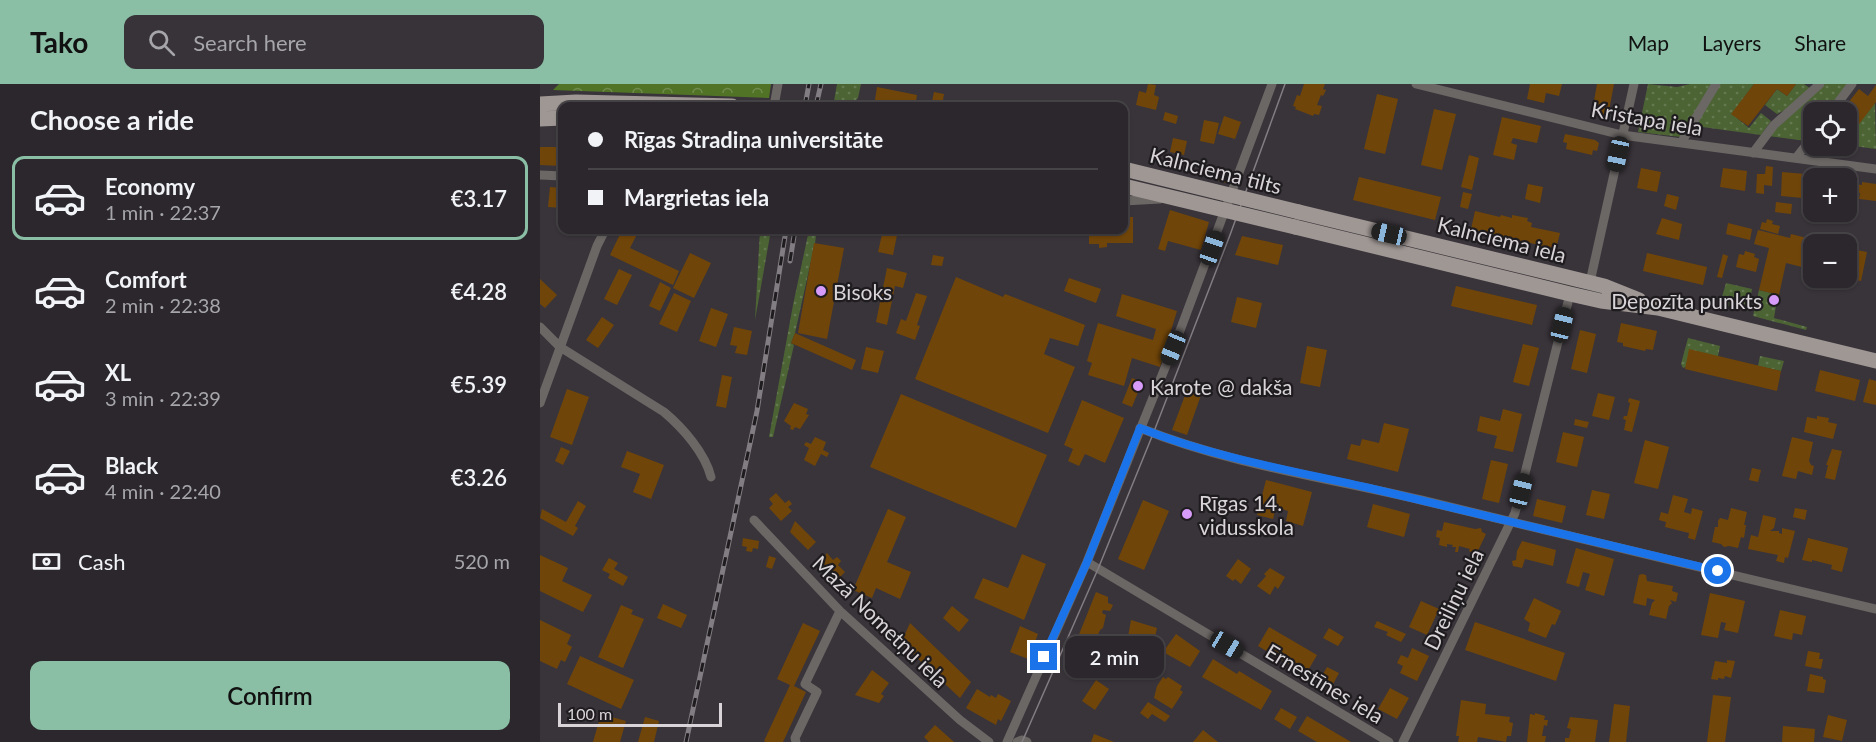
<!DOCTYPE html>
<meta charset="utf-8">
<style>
:root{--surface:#2b272c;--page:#373338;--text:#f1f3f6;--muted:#a6a5a9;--line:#474448;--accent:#8abfa5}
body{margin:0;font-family:Lato,sans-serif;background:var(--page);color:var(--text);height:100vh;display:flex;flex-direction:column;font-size:22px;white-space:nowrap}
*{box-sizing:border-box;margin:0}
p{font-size:20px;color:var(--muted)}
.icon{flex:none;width:33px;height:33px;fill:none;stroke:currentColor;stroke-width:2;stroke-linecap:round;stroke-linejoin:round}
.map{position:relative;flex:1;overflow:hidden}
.sheet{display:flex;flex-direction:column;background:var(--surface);width:540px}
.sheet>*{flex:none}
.guide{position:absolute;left:18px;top:18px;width:570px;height:132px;border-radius:12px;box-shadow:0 2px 4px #0004,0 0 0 2px var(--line);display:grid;align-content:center;height:132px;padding:0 30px;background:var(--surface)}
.buttons{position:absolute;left:1263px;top:18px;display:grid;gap:12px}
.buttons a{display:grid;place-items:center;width:54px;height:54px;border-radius:12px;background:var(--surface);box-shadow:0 2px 4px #0004,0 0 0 2px var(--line);font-size:30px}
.scale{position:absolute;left:18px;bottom:15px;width:164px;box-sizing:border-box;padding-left:6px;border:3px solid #d8d4d8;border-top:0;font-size:16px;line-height:21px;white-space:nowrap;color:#d8d4d8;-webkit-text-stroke:4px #1f1c1f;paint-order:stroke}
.end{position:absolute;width:27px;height:27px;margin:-14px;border:8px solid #1a73e8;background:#fff;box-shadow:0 0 0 3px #fff}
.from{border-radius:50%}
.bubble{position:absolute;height:42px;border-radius:12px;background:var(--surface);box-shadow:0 2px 4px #0004,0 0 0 2px var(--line);font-size:20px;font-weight:600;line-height:42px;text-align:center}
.car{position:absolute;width:18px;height:36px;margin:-18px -9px;border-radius:8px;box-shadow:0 0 4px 2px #0007;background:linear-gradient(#222 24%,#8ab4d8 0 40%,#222 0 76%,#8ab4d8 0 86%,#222 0)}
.guide b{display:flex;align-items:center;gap:21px;height:57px;font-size:22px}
.guide b+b{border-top:2px solid var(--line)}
.guide i{width:15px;height:15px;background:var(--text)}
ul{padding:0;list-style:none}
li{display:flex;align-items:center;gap:18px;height:84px;margin:0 12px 9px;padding:0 18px;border:3px solid transparent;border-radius:12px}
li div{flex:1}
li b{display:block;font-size:22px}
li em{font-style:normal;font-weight:600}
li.current{border-color:var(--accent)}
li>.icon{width:54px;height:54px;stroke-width:1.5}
h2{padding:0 30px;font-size:27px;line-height:72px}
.pay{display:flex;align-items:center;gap:15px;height:66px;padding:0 30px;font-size:22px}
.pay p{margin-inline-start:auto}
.primary-button{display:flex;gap:12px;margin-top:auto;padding:12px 30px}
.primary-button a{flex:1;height:69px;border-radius:12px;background:var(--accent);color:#111;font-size:24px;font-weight:600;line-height:69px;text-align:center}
header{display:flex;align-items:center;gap:36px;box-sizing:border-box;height:84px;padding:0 30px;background:var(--accent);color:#111}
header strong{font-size:28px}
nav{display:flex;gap:33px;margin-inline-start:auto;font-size:21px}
.search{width:420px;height:54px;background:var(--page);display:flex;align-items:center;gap:15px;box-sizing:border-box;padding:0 21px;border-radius:12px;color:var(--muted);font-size:22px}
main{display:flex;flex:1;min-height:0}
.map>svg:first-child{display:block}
</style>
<header>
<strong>Tako</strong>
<div class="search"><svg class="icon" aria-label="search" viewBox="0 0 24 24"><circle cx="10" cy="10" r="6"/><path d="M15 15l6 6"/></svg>Search here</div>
<nav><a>Map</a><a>Layers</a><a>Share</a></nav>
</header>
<main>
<section class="sheet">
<h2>Choose a ride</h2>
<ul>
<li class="current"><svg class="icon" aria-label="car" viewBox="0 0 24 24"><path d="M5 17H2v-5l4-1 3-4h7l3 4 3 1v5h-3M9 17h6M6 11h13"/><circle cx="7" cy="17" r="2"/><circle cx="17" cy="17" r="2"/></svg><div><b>Economy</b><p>1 min · 22:37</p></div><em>€3.17</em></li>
<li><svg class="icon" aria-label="car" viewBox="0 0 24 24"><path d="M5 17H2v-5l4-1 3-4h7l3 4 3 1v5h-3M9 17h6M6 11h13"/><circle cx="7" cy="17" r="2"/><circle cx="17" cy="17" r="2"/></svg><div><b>Comfort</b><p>2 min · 22:38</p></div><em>€4.28</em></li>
<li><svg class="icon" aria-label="car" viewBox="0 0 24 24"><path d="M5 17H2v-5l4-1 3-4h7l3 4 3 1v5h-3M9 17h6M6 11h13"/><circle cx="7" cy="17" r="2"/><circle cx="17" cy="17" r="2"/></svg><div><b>XL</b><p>3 min · 22:39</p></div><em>€5.39</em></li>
<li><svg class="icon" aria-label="car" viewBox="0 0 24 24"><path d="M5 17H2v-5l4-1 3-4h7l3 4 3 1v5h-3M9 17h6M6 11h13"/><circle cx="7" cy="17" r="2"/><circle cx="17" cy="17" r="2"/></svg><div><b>Black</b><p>4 min · 22:40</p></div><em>€3.26</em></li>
</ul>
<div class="pay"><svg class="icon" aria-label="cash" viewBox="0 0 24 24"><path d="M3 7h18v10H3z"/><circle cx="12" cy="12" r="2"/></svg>Cash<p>520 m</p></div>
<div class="primary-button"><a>Confirm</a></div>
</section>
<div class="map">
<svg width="1336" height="658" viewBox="0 0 1336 658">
<defs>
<pattern id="grass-dots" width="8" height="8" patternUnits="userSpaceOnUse" patternTransform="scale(1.5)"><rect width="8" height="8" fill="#4c6434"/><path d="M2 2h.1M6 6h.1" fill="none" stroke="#657951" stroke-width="1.8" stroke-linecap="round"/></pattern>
<pattern id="forest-crowns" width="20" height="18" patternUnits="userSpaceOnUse" patternTransform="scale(1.5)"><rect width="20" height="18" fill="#507325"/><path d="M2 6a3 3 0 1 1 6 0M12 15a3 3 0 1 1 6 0" fill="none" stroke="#718c4e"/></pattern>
</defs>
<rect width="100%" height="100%" fill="#39343a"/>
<path fill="url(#grass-dots)" d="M297 0H321L318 14 310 22 298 21 294 17Z
M1108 0 1137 3 1150 0H1172L1141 53 1098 48Z
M1180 0H1214L1192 30 1209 44 1221 29 1231 37 1221 51 1155 42Z
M1256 0H1264L1271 5 1247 25 1237 30 1225 21 1237 5 1247 12Z
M1285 0H1309L1288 28H1274L1273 47 1266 57 1228 52Z
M1335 19 1336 65 1307 61 1306 55Z
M220 146H231L215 236Z
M269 146H277L275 159 255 249 251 259 254 261 233 353H229L253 221Z
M1186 199 1212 205 1208 227 1180 220Z
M1219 206 1231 209 1229 220 1236 222 1234 234 1267 243 1266 246 1213 232Z
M1148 254 1180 262 1178 272 1143 284 1141 280Z
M1220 272 1244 277 1241 287 1218 282Z"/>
<path fill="url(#forest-crowns)" d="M19 0H231L229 14 13 6Z"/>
<path fill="#704509" d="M608 0 616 1 614 11 619 13 616 26 596 21 599 7 606 9Z
M764 0H785L783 5 786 6 783 12 781 11 777 21 782 22 779 31 774 30 773 32 755 25 756 23 753 22 757 11 760 12Z
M990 0H1022L1019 12 1006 9 1004 19 987 15Z
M1057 0H1074L1068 32 1052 28Z
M1214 0H1256L1247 12 1237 5 1208 42 1191 30Z
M1336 1V18L1306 57V28H1301L1319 5 1328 12Z
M337 3 377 11 375 22H334Z
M394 8 404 10 402 22H391Z
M837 10 858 15 845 70 824 65Z
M894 25 916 30 902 86 881 81Z
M625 28 638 32 636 40 623 36Z
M684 32 701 38 695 55 678 50Z
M962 33 1001 42 997 59 973 54 971 59 977 61 974 76 953 71Z
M664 36 679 39 674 60 660 57Z
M1025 50 1055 56 1059 59 1057 67 1053 66 1052 71 1026 65 1027 59 1023 58Z
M633 54 647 57 644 71 630 68Z
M0 63H22V82L0 81Z
M929 71 939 74 932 106 921 103Z
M1226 82 1233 83 1232 102 1224 101V110L1216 109 1217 90H1225Z
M1101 84 1121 88 1117 108 1097 104Z
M1183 84 1207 87 1205 107 1180 103Z
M668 86 688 92 686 99 666 93Z
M1242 88 1276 91 1274 94V115L1241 112Z
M819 93 901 113 895 136 813 116Z
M1322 98 1336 100V117L1319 115 1320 109 1314 108 1315 100 1322 101Z
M988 100 1003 103 1000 119 985 115Z
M10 103 22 104V124L8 123Z
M923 108 932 110 928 125 920 123Z
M1127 110 1139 113 1136 126 1124 122Z
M1236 118 1252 120 1251 130 1235 128Z
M630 126 669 138 661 166 628 157 625 167 618 165Z
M935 127 960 133 961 131 972 134V131L988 134 987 137 992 139 991 143 1020 149 1016 165 931 145Z
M1280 128H1292V139H1280Z
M584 133H593V159H567V163L559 164V160H549V146H584Z
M1122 134 1142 140 1139 156 1116 150Z
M1227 135 1233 137 1232 140 1240 142 1238 150 1220 145 1222 138 1226 139Z
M1188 139 1212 145 1210 156 1186 150Z
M82 146H88L97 150 90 164 139 187 133 201 70 171Z
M343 146H358L353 171 338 168Z
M1218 146 1250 154 1251 150 1290 160H1274V186L1246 179 1239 211 1219 206 1229 164 1214 160Z
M702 152 743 161 738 181 695 171Z
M274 159 304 164 287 255 258 249Z
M1306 164 1327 168 1321 197 1306 194Z
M1205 167 1215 170 1214 173 1219 175 1216 188 1196 183 1199 170 1204 171Z
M150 169 171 179 154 214 133 204Z
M1107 169 1167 183 1163 201 1103 187Z
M1183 170 1188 172 1182 194 1177 193Z
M393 171 404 173 402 182 391 181Z
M347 184 367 189 363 204 355 202 347 241 336 238Z
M79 185 92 191 77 221 64 215Z
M416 193 463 213 465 210 545 241 538 262 510 254 504 270 535 283 508 349 375 295Z
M529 194 561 205 556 219 524 207Z
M0 195 17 211 5 224 0 220Z
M120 198 131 204 120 227 109 222Z
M916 202 997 221 992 241 911 222Z
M134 209 151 217 137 248 119 240Z
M376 209 387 212 377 241 380 242 375 256 356 249 361 235 366 237Z
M582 210 637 227 620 283 592 274 584 302 548 291 552 279 547 277 558 239 613 256 616 245 576 232Z
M697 213 722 219 716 244 691 238Z
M171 224 188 230 176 263 159 257Z
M62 233 74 241 58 264 46 256Z
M1081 239 1117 247 1113 266 1106 265 1105 267 1083 262V259L1077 258Z
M194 243 212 247 207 271 195 269 197 262 190 261Z
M1040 246 1056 250 1047 289 1031 285Z
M255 249 316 276 312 286 251 259Z
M983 260 999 264 989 302 973 298Z
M767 262 787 266 780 303 760 299Z
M326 263 344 267 338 289 321 285Z
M1149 265 1241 287 1237 307 1145 285Z
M1280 286 1320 296 1315 317 1275 307Z
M182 291 192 293 186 324 176 322Z
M592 294 602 298 592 323 582 319Z
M1329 295 1336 297V321L1323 318Z
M27 305 49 313 32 361 10 353Z
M647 306 661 311 647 351 632 346Z
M1058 309 1075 313 1069 336 1052 332Z
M361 310 507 371 476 444 330 383Z
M1089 314 1100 317 1092 348 1084 346 1086 336 1083 335 1084 332H1087L1090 319 1088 318Z
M542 316 584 334 565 379 545 370 539 382 528 377 533 365 524 361Z
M254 319 268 325 266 330 269 331 260 345 255 343 253 346 250 345 251 342 244 337Z
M963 325 982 330 973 368 954 364 957 352 937 347 940 332 960 337Z
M1277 332 1289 334 1288 338 1297 340 1293 355 1264 348 1267 333 1277 335Z
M1035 335 1049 338 1047 344 1034 341Z
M844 339 869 345 858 388 807 375 811 360 820 362 822 355 839 359Z
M1023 348 1044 353 1037 383 1016 378Z
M275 353 286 358 283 366 289 369 287 373 281 370 275 382 264 376 269 364 264 361 266 358 271 360Z
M1252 353 1273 358 1269 377 1271 381 1274 382 1272 391 1258 387 1256 395 1242 392Z
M1105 356 1129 363 1118 405 1094 399Z
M21 363 30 367 23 381 15 377Z
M1292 365 1302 367 1295 396 1285 394 1288 381H1286Z
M87 367 124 381 111 415 93 408 100 390 81 383Z
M951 376 968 380 959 419 942 415Z
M1212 384 1221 386 1218 398 1209 396Z
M726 396 772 408 763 442 746 437 748 427 736 423 733 435 717 431Z
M1052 406 1070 410 1064 435 1046 431Z
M236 409 245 419 249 416 252 420 248 423 252 427 241 437 229 424 233 420 229 415Z
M1133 411 1148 415 1144 428 1151 430 1152 424 1163 427 1155 456 1148 454 1149 449 1125 443 1126 438 1119 436 1121 428 1128 430Z
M997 415 1026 422 1022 439 993 432Z
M603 416 629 427 604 486 578 475Z
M38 417 46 422 35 442 38 444 33 452 0 434 2 425 26 438Z
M833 420 870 430 864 453 827 443Z
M1191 424 1207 428 1204 441H1206L1204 454 1201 453 1198 464 1189 462 1184 463 1181 460 1172 458 1175 443H1178V437L1180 434 1188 436Z
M1255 424 1267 426 1265 436 1253 433Z
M348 425 366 433 347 478 371 488 360 515 336 504 332 514 313 506Z
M1223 431 1236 434 1234 444 1230 447H1239V449L1242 450V444L1255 447 1248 474 1245 473 1244 479 1236 477 1238 471 1208 465 1211 451 1218 453Z
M255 437 276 458 268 466 250 448Z
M904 438 935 445 941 444 942 448 946 450 936 471 929 467 930 465 919 462 918 468H915L916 463H912L913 461 907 460V463L899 461 900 454 896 453 897 446 902 447Z
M203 454 219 457 218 465 213 464 212 468 206 467 207 463 202 462Z
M1268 454 1308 464 1302 488 1291 485 1292 481 1272 476V478L1262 476Z
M982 457 1016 466 1013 482 985 475 982 484 973 482 972 477 976 476 977 467Z
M1036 464 1074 475 1064 512 1045 506 1050 490 1043 488 1039 503 1026 499Z
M287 469 293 476 297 473 301 477 298 481 305 488 296 497 278 479Z
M482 470 506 480 484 536 434 514 443 494 468 504Z
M0 471 28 484 22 497 52 511 43 528 0 507Z
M229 472 236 474 232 485 226 483Z
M69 474 78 479 74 485 88 493 83 502 68 494 70 490 62 486Z
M698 475 711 485 701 500 695 495 693 497 686 492Z
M730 484 745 493 738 505 735 502 730 511 717 502 726 492 724 490Z
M1102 490 1106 491 1107 497 1133 502 1132 507 1138 509 1136 518 1130 516 1132 519 1129 522 1126 535 1109 531 1112 519 1115 516 1107 514 1106 522 1093 519 1099 491Z
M556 508 568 513V519L573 521 570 527 563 526 562 529 566 531 563 544 560 546 553 563V567L547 578 532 568Z
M1170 509 1205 517 1198 549 1184 546 1186 539 1181 538 1178 554 1161 551Z
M994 514 1021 527 1015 541 1012 540 1006 554 988 547 990 539 984 535Z
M881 517 899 525 887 551 869 543Z
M123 520 147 531 141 544 117 534Z
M81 521 93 526 91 530 104 535 83 584 58 573Z
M412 522 429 536 419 548 403 534Z
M1240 526 1266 532 1262 551 1253 549 1252 556 1234 552Z
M0 536 31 551 27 560 32 563 25 578 21 576 17 585 0 577Z
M591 536 617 544 612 566 601 565 602 560 588 553Z
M837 537 866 550 861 558 846 551 848 548 834 543Z
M935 538 1025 569 1016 597 925 566Z
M263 539 280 547 254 602 266 608 243 658H226L224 657 250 601 237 595Z
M370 539 431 598 420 614 361 559Z
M480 542 498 550 488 575 470 568Z
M729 543 777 571 766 590 718 562Z
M789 544 804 553 798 562 783 554Z
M636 550 660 567 650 583 623 568Z
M872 564 889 572 877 597 860 589 863 582 857 579 861 571 868 574Z
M1268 567 1280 569 1279 575H1283L1281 585 1265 582Z
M40 572 94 596 81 625 27 600Z
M673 575 697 590 699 587 732 607 721 626 662 593Z
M1187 576 1195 577 1191 594 1185 592 1184 595 1178 594V596L1171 595 1175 577 1187 579Z
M787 583 799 589 791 604 779 597Z
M332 586 349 599 341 610 344 612 339 619 315 611Z
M1270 590 1283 593V595L1286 596 1284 609 1267 607Z
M623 593 626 595 628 593 642 602 640 606 643 608 632 625 614 614 617 602Z
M556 596 569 605 555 626 542 617Z
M850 604 869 614 857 635 838 625Z
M437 605 450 613 451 611 456 614 458 610 471 617 461 637 458 635 456 641 426 624Z
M1173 611 1191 613 1185 658H1167Z
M921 616 946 620 945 630 970 633 969 638 973 639 971 652H967L966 658 938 653 937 658H918L919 652H916Z
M608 618 630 632 625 638 612 630 608 635 600 629Z
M1074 620 1090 622 1086 658H1069Z
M741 624 757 633 750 645 734 635Z
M995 629 1005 632 1004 636H1008L1007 642 1004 641 1002 652H1006L1005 658H987L990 630 995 631Z
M61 630 86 637 80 658H53Z
M1288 631 1307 636 1302 657 1283 653Z
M767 632 811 658H777L758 647Z
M105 633 119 637 114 658H98Z
M1030 633 1058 636 1055 658H1025V654H1029L1031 645 1027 644Z
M395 641 414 658H389L384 653Z
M1243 642 1275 645 1274 658H1242Z
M663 646 678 658H653Z
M554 650 574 658H551Z"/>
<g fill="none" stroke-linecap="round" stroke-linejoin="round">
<path stroke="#6b6765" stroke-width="9" d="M876 0 1082 51 1336 85
M234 22 238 0
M1291 28 1312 0
M1141 59 1176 0
M1213 69 1234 41 1280 0
M1256 74 1274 51
M0 91 22 92
M584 117 620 115
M1050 198 1094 0
M0 243 20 263 124 328C143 344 165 369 171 393
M0 319 57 162 65 146
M600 344C689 380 788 394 881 416 1033 452 1184 490 1336 525
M214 436 300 527 420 636 449 658
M547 478 849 658
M256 658 255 654 277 608 265 600 300 527
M467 658 547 478 641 244 732 0
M477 658 482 656 487 658
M863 658 975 429 1030 210"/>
<path stroke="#9f9794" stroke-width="15" d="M0 20 36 18 192 22
M0 35 22 34
M759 128 1064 202 1099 216
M755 143 1030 210 1061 217 1118 224 1336 277"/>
<path stroke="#827d82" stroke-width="1.5" d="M482 658 558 485 613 350 690 151 745 0"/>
<g stroke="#827d82" stroke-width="5">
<path id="rail" d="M265 22 269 0
M276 22 281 0
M250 177 255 146
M146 658 217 327 246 146"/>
</g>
<use href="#rail" stroke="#1f1c1f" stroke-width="3" stroke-dasharray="9" stroke-linecap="butt"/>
<path stroke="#9f9794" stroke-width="15" d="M584 85 759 128
M584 102 755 143"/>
</g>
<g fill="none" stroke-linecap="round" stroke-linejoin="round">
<path stroke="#1a73e8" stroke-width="8" d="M504 573 547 478 600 344C677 375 761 388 842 407 954 433 1066 461 1178 487"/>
</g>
<g fill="#d79bf9" stroke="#1f1c1f" stroke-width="2">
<circle cx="281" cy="207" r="6"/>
<circle cx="1234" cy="216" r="6"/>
<circle cx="598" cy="302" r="6"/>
<circle cx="647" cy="430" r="6"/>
</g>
<g text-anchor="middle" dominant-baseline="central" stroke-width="4.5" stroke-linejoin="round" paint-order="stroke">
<g font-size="21" fill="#d8d4d8" stroke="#1f1c1f">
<text transform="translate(1107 34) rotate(10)">Kristapa iela</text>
<text transform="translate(676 86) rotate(14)">Kalnciema tilts</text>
<text transform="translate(962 155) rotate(14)">Kalnciema iela</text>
<text transform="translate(913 515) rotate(-64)">Dreiliņu iela</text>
<text transform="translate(341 537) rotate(44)">Mazā Nometņu iela</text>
<text transform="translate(785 599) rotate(31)">Ernestīnes iela</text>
</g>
<g font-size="21" fill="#d8d4d8" stroke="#1f1c1f" text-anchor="start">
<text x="293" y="207">Bisoks</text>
<text x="1222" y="216" text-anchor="end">Depozīta punkts</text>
<text x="610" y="302">Karote @ dakša</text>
<text x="659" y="418">Rīgas 14.<tspan x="659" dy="24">vidusskola</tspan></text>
</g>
</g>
</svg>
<div class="buttons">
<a><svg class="icon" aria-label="locate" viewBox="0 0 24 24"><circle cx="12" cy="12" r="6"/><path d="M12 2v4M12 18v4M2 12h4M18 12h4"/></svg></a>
<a>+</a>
<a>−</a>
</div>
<div class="scale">100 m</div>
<i class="end from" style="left:1178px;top:487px"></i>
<i class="end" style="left:504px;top:573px"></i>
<div class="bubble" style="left:525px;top:552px;width:99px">2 min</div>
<i class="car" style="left:1078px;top:70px;rotate:192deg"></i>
<i class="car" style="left:849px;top:150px;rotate:283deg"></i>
<i class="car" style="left:672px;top:164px;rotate:19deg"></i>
<i class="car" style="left:1022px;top:241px;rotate:14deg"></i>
<i class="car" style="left:633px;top:264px;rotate:202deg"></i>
<i class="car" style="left:981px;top:407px;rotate:14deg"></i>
<i class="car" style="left:687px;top:561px;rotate:121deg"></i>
<div class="guide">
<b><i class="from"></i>Rīgas Stradiņa universitāte</b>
<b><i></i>Margrietas iela</b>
</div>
</div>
</main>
